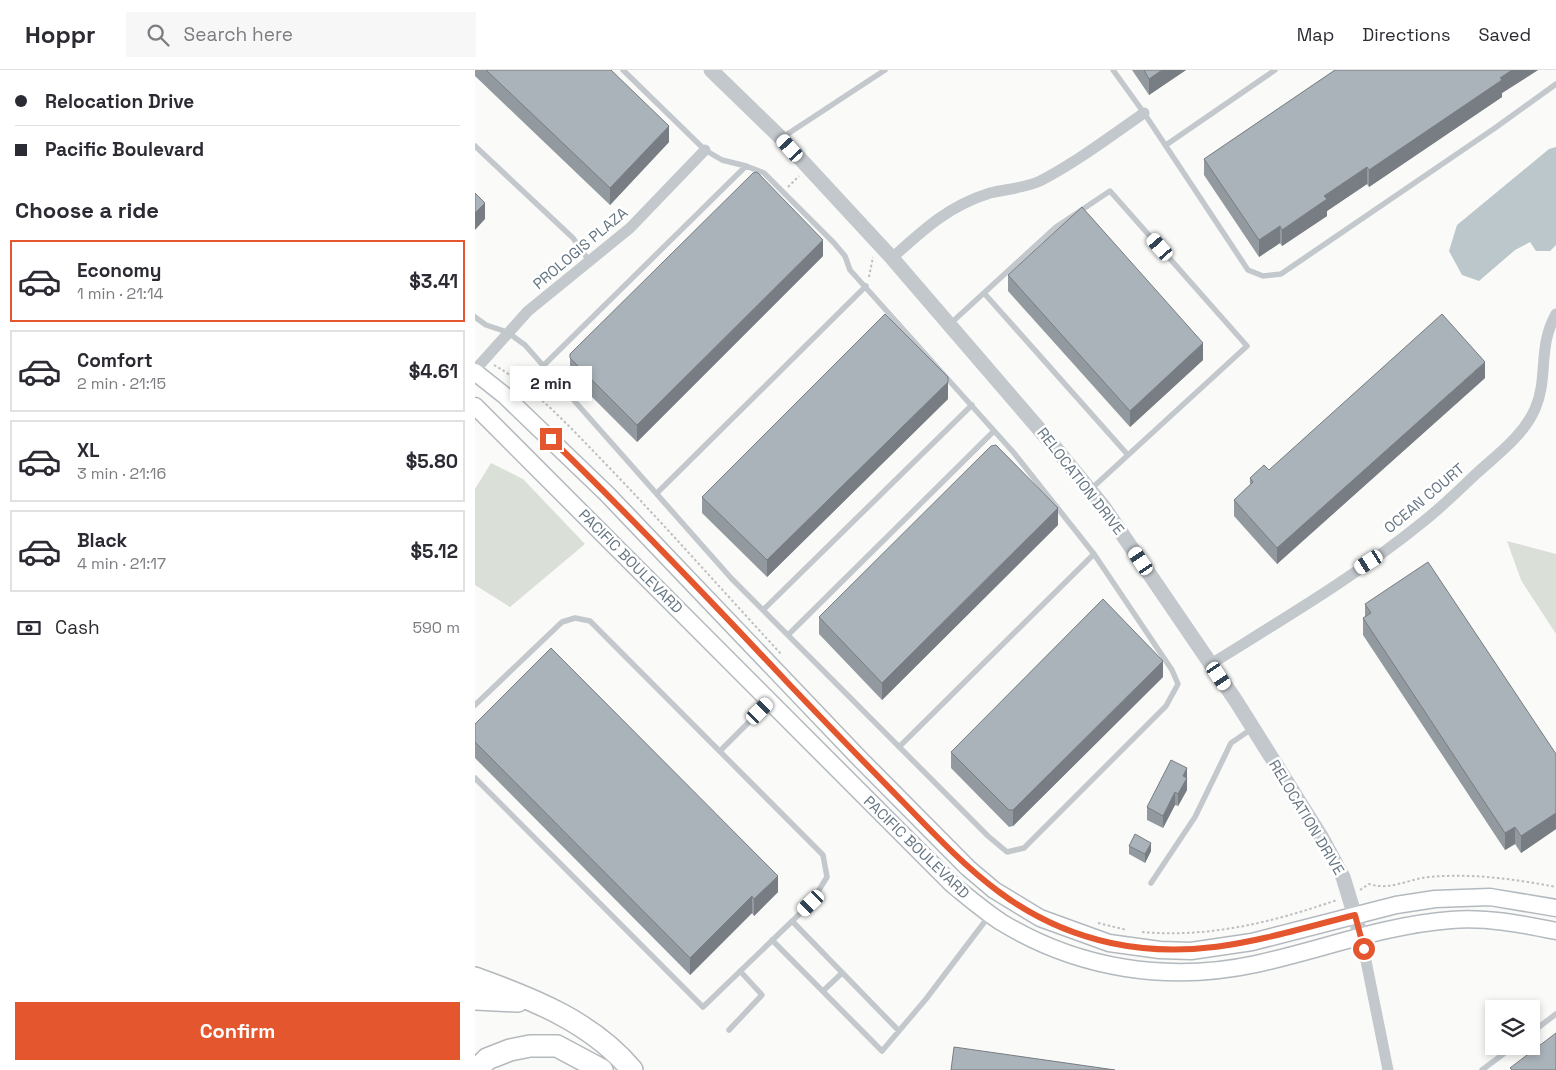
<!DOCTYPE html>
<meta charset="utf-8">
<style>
:root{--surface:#fff;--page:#f7f7f7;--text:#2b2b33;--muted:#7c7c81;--line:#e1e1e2;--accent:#e4572e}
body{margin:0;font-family:"Space Grotesk",sans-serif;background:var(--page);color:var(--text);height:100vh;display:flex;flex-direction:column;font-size:19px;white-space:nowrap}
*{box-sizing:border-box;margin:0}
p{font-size:16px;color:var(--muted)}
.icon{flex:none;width:28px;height:28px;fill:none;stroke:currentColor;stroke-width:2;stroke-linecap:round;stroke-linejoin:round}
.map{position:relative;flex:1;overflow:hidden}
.panel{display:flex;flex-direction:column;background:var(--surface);width:475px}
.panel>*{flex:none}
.top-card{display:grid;align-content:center;height:110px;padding:0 15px;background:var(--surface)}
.buttons{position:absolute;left:1010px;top:930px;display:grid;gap:10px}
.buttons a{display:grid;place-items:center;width:55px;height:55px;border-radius:0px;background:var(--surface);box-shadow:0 2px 8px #0003;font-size:25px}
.end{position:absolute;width:22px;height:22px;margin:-11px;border:6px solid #e4572e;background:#fff;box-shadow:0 0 0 2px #fff}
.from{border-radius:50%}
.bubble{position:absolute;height:35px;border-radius:0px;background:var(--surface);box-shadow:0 2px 8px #0003;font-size:16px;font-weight:700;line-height:35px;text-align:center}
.car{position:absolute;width:15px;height:30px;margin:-15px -8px;border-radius:6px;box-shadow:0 0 4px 1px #0007;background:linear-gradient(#fff 24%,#345 0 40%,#fff 0 76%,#345 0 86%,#fff 0)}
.top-card b{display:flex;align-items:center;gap:18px;height:48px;font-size:19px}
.top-card b+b{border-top:1px solid var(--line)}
.top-card i{width:12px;height:12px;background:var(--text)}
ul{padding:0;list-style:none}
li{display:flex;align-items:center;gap:15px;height:82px;margin:0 10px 8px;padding:0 5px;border:2px solid var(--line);border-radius:0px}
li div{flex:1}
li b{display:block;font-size:19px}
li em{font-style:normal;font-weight:700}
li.on{border-color:var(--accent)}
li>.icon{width:45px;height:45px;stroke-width:1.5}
h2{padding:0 15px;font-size:22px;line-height:60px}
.pay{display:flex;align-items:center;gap:12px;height:55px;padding:0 15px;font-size:19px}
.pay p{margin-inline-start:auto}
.action{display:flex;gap:10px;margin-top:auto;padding:10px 15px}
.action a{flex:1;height:58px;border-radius:0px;background:var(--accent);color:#fff;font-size:20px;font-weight:700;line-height:58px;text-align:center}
header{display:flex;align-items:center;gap:30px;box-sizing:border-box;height:70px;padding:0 25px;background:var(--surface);border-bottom:1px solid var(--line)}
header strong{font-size:24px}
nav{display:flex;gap:28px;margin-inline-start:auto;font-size:18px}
.search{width:350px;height:45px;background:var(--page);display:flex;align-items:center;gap:12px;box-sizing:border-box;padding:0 18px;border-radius:0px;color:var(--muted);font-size:19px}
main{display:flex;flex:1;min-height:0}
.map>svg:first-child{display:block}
</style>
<header>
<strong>Hoppr</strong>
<div class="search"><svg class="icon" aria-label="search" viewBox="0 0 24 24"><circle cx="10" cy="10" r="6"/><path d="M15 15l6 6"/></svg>Search here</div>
<nav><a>Map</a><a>Directions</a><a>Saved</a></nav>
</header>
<main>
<section class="panel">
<div class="top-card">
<b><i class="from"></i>Relocation Drive</b>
<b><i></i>Pacific Boulevard</b>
</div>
<h2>Choose a ride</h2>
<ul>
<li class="on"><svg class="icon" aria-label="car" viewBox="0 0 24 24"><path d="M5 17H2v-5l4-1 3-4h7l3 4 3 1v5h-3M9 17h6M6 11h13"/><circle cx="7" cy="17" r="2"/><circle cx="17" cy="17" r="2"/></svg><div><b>Economy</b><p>1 min · 21:14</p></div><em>$3.41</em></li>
<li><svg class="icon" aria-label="car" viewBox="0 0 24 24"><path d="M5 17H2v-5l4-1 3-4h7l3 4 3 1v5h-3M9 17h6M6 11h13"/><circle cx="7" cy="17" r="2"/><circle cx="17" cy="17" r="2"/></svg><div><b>Comfort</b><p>2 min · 21:15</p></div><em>$4.61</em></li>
<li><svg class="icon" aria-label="car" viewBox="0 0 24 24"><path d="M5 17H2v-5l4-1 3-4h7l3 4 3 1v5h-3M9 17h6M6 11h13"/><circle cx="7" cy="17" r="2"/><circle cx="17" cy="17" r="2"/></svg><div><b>XL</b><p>3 min · 21:16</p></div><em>$5.80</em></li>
<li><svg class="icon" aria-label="car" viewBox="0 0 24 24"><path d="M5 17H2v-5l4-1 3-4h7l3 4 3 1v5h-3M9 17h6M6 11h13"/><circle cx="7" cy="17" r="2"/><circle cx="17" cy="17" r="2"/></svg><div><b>Black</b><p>4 min · 21:17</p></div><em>$5.12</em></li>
</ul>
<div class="pay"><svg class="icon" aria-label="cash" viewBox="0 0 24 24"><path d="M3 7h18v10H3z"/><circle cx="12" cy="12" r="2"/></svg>Cash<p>590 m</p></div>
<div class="action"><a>Confirm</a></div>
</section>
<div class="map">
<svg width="1081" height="1000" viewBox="0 0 1081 1000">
<rect width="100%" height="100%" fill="#fafaf8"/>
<path fill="#dadfd7" d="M16 393 48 409 110 474 35 537 0 515V419Z
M1032 471 1081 484V564L1046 510Z"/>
<path fill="#bbc7cb" d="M1081 77V175L1075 181H1061L1055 172 1040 180 1004 211 987 205 974 181 982 155 1074 79Z"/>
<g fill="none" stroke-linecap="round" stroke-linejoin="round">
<g stroke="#b3babf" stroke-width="19">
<path id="secondary" d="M0 302 29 325 132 424 385 689 493 798 519 820 565 848 634 873 685 880 716 881 777 872 921 835 960 829 1015 827 1081 838
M0 336 478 815C494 828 509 841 526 852 603 899 693 913 781 894 846 880 909 855 976 850 1011 847 1047 854 1081 861"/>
</g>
<g stroke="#b4b9bd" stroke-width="24">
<path id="motorway" d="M0 908C58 929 117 952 157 1000
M0 929 43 931
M2 1000 12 989 35 980 55 976H82L127 1000"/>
</g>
<path stroke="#bbbfc2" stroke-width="2" stroke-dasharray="2.5 2.5" stroke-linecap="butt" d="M313 117 324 106
M394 207 398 187
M19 295C59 318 92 354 124 387 187 452 246 519 307 585
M885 820 894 814C915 821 933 809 954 807 996 803 1040 809 1081 817
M623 853 652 860
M667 862C735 868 798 852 862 830"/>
<path stroke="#c3c8cc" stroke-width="5.5" d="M638 0 669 43 773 200 788 206 806 204 1020 58 1081 14
M308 67 410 0
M691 75 800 0
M0 76 98 168 115 192
M509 223 653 385
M0 247 11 255 32 262 50 275 256 508 513 766 532 782 549 778 691 636 703 614 697 600 619 484 539 383 375 200 370 186 359 173 289 103 271 96 247 90 230 80 148 0
M475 254 581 157 635 121 772 276 616 419
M69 295 271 96
M182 423 391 216
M288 540 497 335
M313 565 519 361
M0 635 87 552 100 548 115 551 348 785 352 807 336 833 228 937 0 708
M424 677 619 484
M246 680 294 632
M676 813 720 747 756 673 778 658
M317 851 424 961
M297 870 407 981 451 929 514 846
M348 921 367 903
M254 960 287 925 265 901
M1056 963 1081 944
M1007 1000 1039 976"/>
<path stroke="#c3c8cc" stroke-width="11" d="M417 188C448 160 473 136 515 123 531 119 552 118 567 110 603 91 636 66 669 43
M0 300 53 241 155 158 230 80
M736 594C808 549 883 505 949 451 968 436 985 419 1002 403 1023 384 1048 366 1060 339 1074 307 1062 278 1081 244
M886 866 913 1000"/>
<path stroke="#c3c8cc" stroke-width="15" d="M236 0 306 68 417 188 577 374 628 436 761 631 847 768 868 807 886 866"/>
<use href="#secondary" stroke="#fff" stroke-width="16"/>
<use href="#motorway" stroke="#fff" stroke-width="21"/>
</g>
<path fill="#929a9f" d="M0 0H136L194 72 135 135 0 6Z
M657 0H711L674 25Z
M860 0H1063L1027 23V27L894 117 892 114 852 141V146L807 176 805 173 784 187 729 105V89Z
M348 186 162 372 95 305V284Z
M533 205 728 290 655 357 533 221Z
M1010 308 802 494 759 446V430L775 415V408Z
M473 329 292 507 227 443V427Z
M583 455 407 630 344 564V547Z
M890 534 1081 684V759L1046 783 1040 774 1030 780 888 565V548L890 547Z
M688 607 538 756 534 757 476 698V682Z
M0 654 303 822 279 846 277 843 215 905 0 688Z
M712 698V720L703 736 700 735 688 758 672 750V737Z
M654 776 676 781 670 793 654 784Z"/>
<path fill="#777d82" d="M687 0H711L674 25V9Z
M1037 0H1063L1027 23V27L894 117V100Z
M194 56V72L135 135V118Z
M892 97V114L852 141V146L807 176V160L849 126Z
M10 133V149L0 160V143Z
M805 156V173L784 187V170Z
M348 170V186L162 372V355Z
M728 273V290L655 357V341Z
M1010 292V308L802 494V478Z
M473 307V329L292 507V490Z
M583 438V455L407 630V613Z
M688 591V607L538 756V740Z
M712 698V720L703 736V724L708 706Z
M700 722V735L688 758V746Z
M1081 743V759L1046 783V766Z
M1040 757V774L1030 780V763Z
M676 773V781L670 793V784Z
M303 806V822L279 846V829Z
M277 826V843L215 905V888Z"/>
<path fill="#aab3b9" stroke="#777d82" d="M11 0H136L194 56 135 118Z
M669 0H687L674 9Z
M860 0H1037L1025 8 1027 10 894 100 892 97 849 126 852 129 807 160 805 156 784 170 729 89Z
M282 102 348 170 162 355 95 288V284L278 103Z
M0 123 10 133 0 143Z
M607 137 728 273 655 341 533 205Z
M410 244 473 307V312L292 490 227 427Z
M967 244 1010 292 802 478 759 430 778 412 775 408 789 395 794 400Z
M521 375 583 438 407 613 344 547 516 376Z
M953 492 1081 684V743L1046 766 1040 757 1030 763 888 548 896 543 890 534Z
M628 529 688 591 538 740H534L476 682Z
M76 578 303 806 279 829 277 826 215 888 0 672V654Z
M696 690 712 698 708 706 712 708 703 724 700 722 688 746 672 737Z
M660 764 676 773 670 784 654 776Z
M1081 963V1000H1037L1035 998Z
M479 977 640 1000H476Z"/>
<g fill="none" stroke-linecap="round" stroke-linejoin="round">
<path stroke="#e4572e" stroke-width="6" d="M76 369C157 448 235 530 313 613 351 653 390 693 429 733 492 798 543 853 636 873 725 892 795 866 880 845L889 879"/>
</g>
<g text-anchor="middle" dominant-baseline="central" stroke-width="5" stroke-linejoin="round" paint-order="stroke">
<g font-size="15" fill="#657683" stroke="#fff">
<text transform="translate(105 178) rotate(-40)">PROLOGIS PLAZA</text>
<text transform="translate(606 411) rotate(52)">RELOCATION DRIVE</text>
<text transform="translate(949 428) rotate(-40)">OCEAN COURT</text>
<text transform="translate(156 491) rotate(45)">PACIFIC BOULEVARD</text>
<text transform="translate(832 747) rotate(59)">RELOCATION DRIVE</text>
<text transform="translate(442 777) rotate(44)">PACIFIC BOULEVARD</text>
</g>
</g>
</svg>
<div class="buttons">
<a><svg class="icon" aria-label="layers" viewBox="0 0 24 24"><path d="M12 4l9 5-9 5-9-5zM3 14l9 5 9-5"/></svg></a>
</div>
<i class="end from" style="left:889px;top:879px"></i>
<i class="end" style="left:76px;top:369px"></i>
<div class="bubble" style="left:35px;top:296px;width:82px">2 min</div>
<i class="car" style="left:315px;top:78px;rotate:318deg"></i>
<i class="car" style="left:685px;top:177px;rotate:319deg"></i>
<i class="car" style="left:666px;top:491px;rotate:326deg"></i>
<i class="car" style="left:894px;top:492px;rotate:237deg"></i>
<i class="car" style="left:744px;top:606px;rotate:146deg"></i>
<i class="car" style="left:285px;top:641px;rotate:45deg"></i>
<i class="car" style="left:336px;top:833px;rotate:226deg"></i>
</div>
</main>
